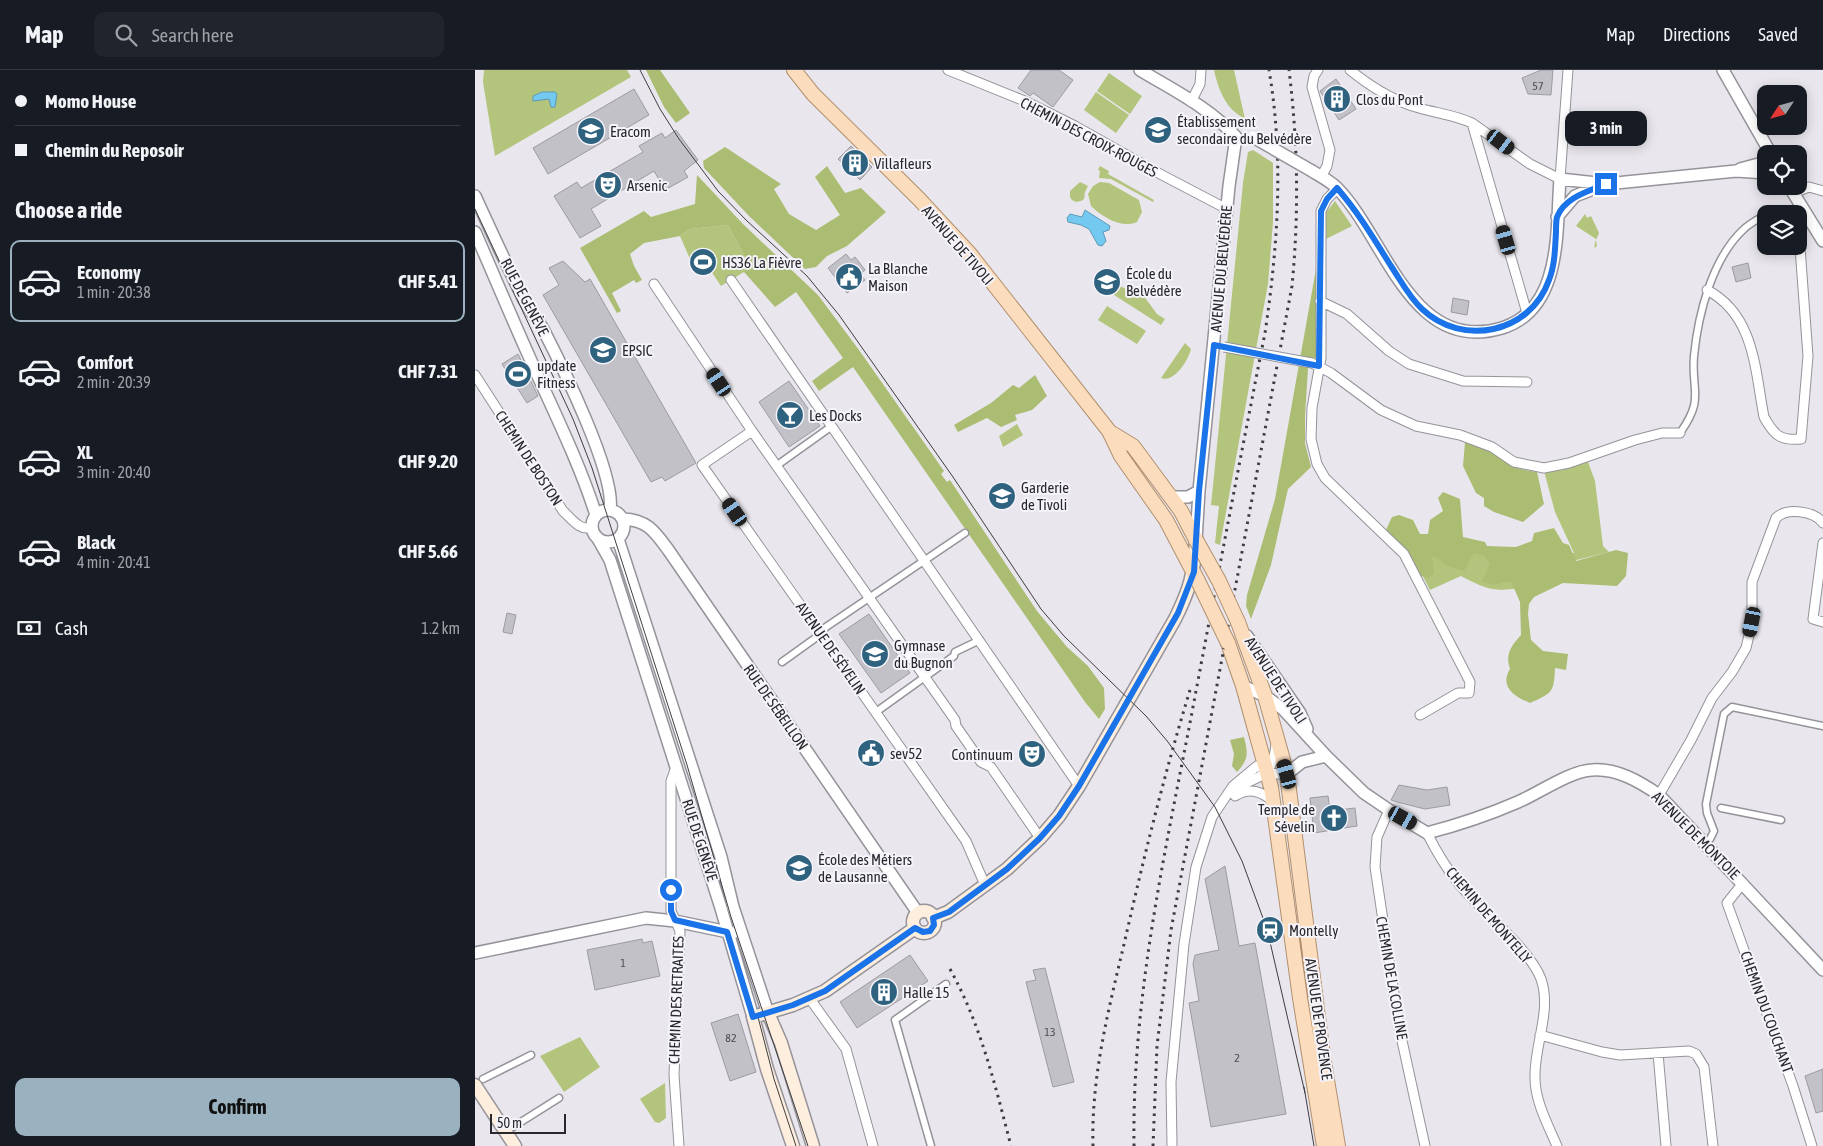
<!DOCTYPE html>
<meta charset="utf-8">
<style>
:root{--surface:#171b24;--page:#20242c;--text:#f1f3f6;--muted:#9ea1a6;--line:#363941;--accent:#9ab2c0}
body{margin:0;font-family:"Asap Condensed",sans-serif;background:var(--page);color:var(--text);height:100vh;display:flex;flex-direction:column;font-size:19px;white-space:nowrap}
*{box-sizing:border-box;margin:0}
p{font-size:16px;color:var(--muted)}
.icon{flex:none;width:28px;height:28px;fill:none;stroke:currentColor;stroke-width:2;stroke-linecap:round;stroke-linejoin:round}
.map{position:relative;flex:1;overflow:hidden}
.sheet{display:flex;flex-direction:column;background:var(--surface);width:475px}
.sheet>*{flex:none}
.top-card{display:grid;align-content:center;height:110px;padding:0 15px;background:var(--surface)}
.needle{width:32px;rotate:234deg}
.controls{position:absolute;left:1282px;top:15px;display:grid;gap:10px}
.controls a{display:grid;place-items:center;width:50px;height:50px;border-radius:10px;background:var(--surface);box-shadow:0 2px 12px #0003;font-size:25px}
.scale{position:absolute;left:15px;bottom:12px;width:76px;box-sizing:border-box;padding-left:5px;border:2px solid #29282b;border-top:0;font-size:14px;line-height:18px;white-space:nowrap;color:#29282b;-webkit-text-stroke:4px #f6f4fb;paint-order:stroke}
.end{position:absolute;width:22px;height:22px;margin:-11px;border:6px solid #1a73e8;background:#fff;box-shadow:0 0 0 2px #fff}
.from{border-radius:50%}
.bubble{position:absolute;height:35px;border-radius:10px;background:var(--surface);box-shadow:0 2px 12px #0003;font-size:16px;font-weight:700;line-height:35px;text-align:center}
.car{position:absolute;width:15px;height:30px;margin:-15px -8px;border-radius:6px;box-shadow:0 0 4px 1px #0007;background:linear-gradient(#222 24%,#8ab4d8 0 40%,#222 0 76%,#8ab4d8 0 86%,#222 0)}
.top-card b{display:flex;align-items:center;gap:18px;height:48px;font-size:19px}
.top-card b+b{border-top:1px solid var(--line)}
.top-card i{width:12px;height:12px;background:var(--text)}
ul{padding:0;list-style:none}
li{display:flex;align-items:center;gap:15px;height:82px;margin:0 10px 8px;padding:0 5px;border:2px solid transparent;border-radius:10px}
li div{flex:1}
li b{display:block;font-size:19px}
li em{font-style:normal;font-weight:700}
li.current{border-color:var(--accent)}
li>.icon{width:45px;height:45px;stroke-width:1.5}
h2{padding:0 15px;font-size:22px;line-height:60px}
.pay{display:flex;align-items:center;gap:12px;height:55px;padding:0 15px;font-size:19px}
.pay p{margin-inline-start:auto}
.cta{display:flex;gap:10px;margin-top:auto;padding:10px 15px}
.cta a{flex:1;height:58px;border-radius:10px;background:var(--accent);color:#111;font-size:20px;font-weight:700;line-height:58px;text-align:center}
header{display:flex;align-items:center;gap:30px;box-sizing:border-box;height:70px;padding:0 25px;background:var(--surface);border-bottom:1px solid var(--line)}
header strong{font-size:24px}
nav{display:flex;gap:28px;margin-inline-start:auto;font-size:18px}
.search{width:350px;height:45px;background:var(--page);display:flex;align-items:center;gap:12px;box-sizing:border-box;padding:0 18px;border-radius:10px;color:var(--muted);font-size:19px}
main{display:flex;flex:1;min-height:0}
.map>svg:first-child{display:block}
</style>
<header>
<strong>Map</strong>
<div class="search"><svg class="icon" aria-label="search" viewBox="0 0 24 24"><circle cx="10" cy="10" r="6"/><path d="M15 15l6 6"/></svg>Search here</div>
<nav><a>Map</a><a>Directions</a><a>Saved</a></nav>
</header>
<main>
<section class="sheet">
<div class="top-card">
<b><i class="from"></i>Momo House</b>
<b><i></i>Chemin du Reposoir</b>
</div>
<h2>Choose a ride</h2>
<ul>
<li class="current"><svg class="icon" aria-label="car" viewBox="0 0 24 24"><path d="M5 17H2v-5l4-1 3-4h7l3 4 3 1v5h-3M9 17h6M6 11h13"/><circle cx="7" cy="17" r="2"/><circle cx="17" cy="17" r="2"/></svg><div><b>Economy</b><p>1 min · 20:38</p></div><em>CHF 5.41</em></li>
<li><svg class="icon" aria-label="car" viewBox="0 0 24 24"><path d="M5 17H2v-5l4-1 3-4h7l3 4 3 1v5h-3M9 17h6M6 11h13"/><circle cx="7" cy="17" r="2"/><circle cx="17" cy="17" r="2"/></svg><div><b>Comfort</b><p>2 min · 20:39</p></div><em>CHF 7.31</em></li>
<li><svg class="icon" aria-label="car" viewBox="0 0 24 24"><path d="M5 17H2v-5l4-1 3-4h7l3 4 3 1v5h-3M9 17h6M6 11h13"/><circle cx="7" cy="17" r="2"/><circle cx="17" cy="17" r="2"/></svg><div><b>XL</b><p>3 min · 20:40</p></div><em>CHF 9.20</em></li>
<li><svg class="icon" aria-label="car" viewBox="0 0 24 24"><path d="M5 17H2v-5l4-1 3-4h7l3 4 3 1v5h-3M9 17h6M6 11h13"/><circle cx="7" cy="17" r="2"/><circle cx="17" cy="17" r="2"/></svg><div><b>Black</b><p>4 min · 20:41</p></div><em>CHF 5.66</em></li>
</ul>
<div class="pay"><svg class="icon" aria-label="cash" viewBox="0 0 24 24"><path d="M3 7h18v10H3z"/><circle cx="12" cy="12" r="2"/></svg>Cash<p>1.2 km</p></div>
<div class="cta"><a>Confirm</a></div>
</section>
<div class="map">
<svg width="1348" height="1076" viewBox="0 0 1348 1076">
<rect width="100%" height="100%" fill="#e9e7ed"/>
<path fill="#b3c47c" d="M9 0H152L156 7 20 86 8 12Z
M739 0H759L770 49C750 38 744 21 739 0Z
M634 3 667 26 655 44 622 21Z
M621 22 654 45 641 63 609 40Z
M778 80 798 93V152L793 214 745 475 740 473 744 436 736 435 739 406 768 113 773 82Z
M625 96 634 101 633 104 679 130 678 132 636 109 624 108 625 101 623 100Z
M605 112 613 116 610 122 609 129C604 133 598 133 595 127V121Z
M625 112 634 113 664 130 667 142 662 152C647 159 627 147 616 136L613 124 618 116Z
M860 131 877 156 849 170V145Z
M1110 144 1112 148 1116 146 1124 163 1121 170 1122 176 1119 178 1121 169 1101 156Z
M253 155 272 191 269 202 246 216 224 183 215 189 205 166 215 159Z
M644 216 668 225 682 244 690 249 686 255 639 225 638 219Z
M632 236 671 261 662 274 623 250Z
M710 273 716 279C713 291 699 313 686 308Z
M542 354 548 365 528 377 524 366Z
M1112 389 1120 411 1128 476 1134 482 1073 497 1056 517C1021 521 1018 523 986 506L955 520 938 487 1010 479 1099 483 1080 442 1069 401Z
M105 967 125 997 89 1022 65 986Z
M190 1013 191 1048 184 1053 180 1052 165 1029Z"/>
<path fill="#abbd72" d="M171 0H185L215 43 201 53 189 37Z
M250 77 306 114 299 119 314 144 341 160 365 145 340 107 352 96 370 123 386 118 411 142 372 176 352 186 341 197 330 199 274 146 229 98 228 91Z
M222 105 268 154 343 225 384 280 469 401 466 404 472 412 475 410 562 541 592 577 613 596 629 618 630 639 624 649 610 632 378 297 344 321 337 311 368 288 321 222 300 237 269 202 272 191 253 155 215 159 205 166 169 173 155 184 159 196 167 210 161 213 159 210 137 223 146 241 142 243 105 178 169 141 176 147 220 134Z
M841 199V287L833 298 830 346V373L836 397 813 419 796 495 776 549 771 536 772 525 800 429Z
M560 305 572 326 557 340 540 345 542 350 526 357 512 348 483 362 479 355 516 333 538 315 544 318Z
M990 372C1011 370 1025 389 1043 398 1048 400 1056 401 1062 402L1069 434 1048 452 1019 442 1009 436V428L1001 423 988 396Z
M968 422 985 429 988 467 1010 472 1012 476 1041 477 1057 471 1059 463 1079 458 1088 473 1094 475 1101 491 1141 480 1153 483 1151 506 1142 516 1088 513 1059 527 1054 534 1053 544 1056 570 1068 581 1093 584 1091 600 1080 598C1079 623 1077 623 1055 633 1040 627 1024 617 1035 599 1030 584 1036 576 1046 565L1045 532 1036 511 1018 515 1007 511 1015 494 1010 486 999 483 989 501 972 496 963 488 957 487 959 503 954 508 946 506 932 480 911 460 917 447 924 445 938 450 945 464H953L955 450 968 441 963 428Z
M769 667C773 683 774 689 762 702L757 696 759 684 755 670Z"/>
<path fill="#74c9f1" stroke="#5e99b6" d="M67 22H80L82 24 80 37H76L74 29 58 31V26Z
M610 140 635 156 634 160 628 162 631 171 627 176 623 175 614 159 606 155 593 152 592 148 595 144 607 147Z"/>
<path fill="#c3c1c8" stroke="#9d9ba2" d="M556 0H584L598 10 578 37 558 23 555 26 543 18Z
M1066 0H1078L1076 25 1053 24 1047 8Z
M861 9 881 39 864 50 845 21Z
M159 19 174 45 73 104 58 78Z
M201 60 223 90 209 101 213 107 190 120 179 101 116 139 126 156 105 168 79 126 102 112 106 118 168 82 164 76 187 63 190 68Z
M376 76 397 97 385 110 363 89Z
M371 184 376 190 380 187 390 200 385 204 390 210 372 223 353 198Z
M88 191 110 212 115 209 221 393 190 411 187 407 176 412 68 225 84 215 74 198Z
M1273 193 1276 208 1261 212 1257 197Z
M978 228 994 231 992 245 976 242Z
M43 284 63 326 52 333 27 294Z
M314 311 345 356 314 377 284 332Z
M32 543 41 545 37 564 28 562Z
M394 544 435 603 406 623 364 564Z
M924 715 952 720 972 717 975 735 950 739 922 732 916 730Z
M853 726 855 741 880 738 882 756 839 763 835 728Z
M750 796 764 876 780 873 811 1044 736 1057 714 933 724 931 718 894 720 885 744 880 730 809Z
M167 869 168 873 177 871 185 906 120 920 112 880Z
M435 885 453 911 382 958 365 932Z
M570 898 599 1012 578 1017 551 912 561 910 558 900Z
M263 944 281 1002 255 1011 236 953Z
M1348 999V1041L1341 1043 1330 1006Z"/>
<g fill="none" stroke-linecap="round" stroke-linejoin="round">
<g stroke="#959399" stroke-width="9">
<path id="pedestrian" d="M1205 363C1230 328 1216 322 1219 286 1223 245 1237 188 1269 159 1275 153 1284 149 1291 144
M301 396 357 356
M307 592 346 564 351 557 490 463
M401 642 479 586 480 582 505 570
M1246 738 1306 750
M1235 769 1239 761 1232 743 1231 734 1249 644 1257 637 1348 656
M8 1009 56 985
M38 1057 84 1028
M456 1076 420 950 471 914"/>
</g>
<g stroke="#959399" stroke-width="11">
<path id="minor" d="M473 0 552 32 600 56 687 105 752 139
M843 0 839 6 837 17 855 80 852 96 846 107
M875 0C896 17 918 31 944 38 961 43 980 45 997 53L1055 94 1085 109 1093 0
M716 32 725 14 726 0
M997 53 1052 243
M863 118 852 129 846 141V288L837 338 836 369 842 394 850 408 929 484 995 612 994 623H983L945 645
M1318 123 1334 117 1348 121
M1324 154 1331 144
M256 210 604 716
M179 214 277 361 480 650 481 656 506 692 516 697 565 768
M1232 220C1280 245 1280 301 1289 347 1299 365 1305 371 1326 369L1333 286 1324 164
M845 231 872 244 914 281 934 294 988 311 1052 312
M839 294 856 303 906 340 941 356 985 365 1017 377 1039 392 1069 398 1094 393 1160 370 1187 363H1205
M0 305 88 441C96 448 105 462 117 457
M277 361 227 395 491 771 510 815
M1348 473 1338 549 1348 552
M201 697 196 711V841L205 861 199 1005 204 1076
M758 723C778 702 796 716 801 675
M1184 725 1216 670 1237 628 1257 602 1271 578 1277 552V512L1301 448C1312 437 1339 441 1348 453
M760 726C775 717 786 721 799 732
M914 740 902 767 900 797 924 957 950 1076
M952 763C961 781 971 798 984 814 1006 841 1055 879 1066 909 1077 941 1059 975 1060 1008 1060 1031 1073 1055 1082 1076
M1268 813 1252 833 1318 1016 1337 1076
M335 929 371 979 398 1076
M1065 965 1127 982 1145 985 1214 981 1221 984 1229 997 1238 1076
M1183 983 1191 1076
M697 1076 696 1012 709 874 721 797 737 747 758 716 782 696 802 704H812"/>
</g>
<g stroke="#959399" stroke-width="14">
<path id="tertiary" d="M665 0C698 20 735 38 761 67
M1248 0 1296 84
M1265 99 1291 92
M837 101C845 106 855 111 862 118 911 168 936 285 1027 258 1088 239 1081 160 1085 109L1131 114
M1314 116 1348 171
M0 126C16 161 32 196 49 230 55 240 62 249 68 259 86 294 141 404 135 440
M1082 147 1100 126 1131 114 1261 101 1291 103
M0 162C18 203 35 244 53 284 77 338 103 389 121 445
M697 427H713L724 421
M117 456a16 16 0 1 1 32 0a16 16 0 1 1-32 0Z
M148 449C173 450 180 462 194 481L443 843
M122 467 135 490 245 835 278 947
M143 469 246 787 258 837 293 943
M721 470 724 421 754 116 761 67
M772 566 825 643 832 659
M768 616 790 626 808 639 851 686 889 723 914 740 952 763C983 755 1013 745 1043 732 1064 723 1095 701 1117 700 1141 698 1164 711 1184 725L1348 900
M812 704 827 692 851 686
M0 883 171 848 200 851 258 863"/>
</g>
<g stroke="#959399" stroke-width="15">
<path id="secondary" d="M438 852a11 11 0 1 1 22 0a11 11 0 1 1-22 0Z
M458 848 473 842 532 799 565 768 584 746 604 716 700 549C715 519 719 504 721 470
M293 943 306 973 338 1076
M0 1015 40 1076
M318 1076 292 999 278 947 318 935 350 921 440 858"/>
</g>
<g stroke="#b08f6e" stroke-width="16">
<path id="primary" d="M319 0 338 24 444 129 495 184 634 361 646 386 691 450 723 511
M635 362 658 376 706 441 721 470
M763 552 790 626 812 704 848 986 863 1076
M753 573 768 616 796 717 825 928 849 1076"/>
</g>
<use href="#pedestrian" stroke="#fff" stroke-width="6"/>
<use href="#minor" stroke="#fff" stroke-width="9"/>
<use href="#tertiary" stroke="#fff" stroke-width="11"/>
<use href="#secondary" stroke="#fdeede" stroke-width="12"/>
<use href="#primary" stroke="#fbddbe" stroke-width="14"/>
<path stroke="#3f3d41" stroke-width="1" d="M165 0 185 39 204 69 243 121 271 150 332 206 364 245 478 407 566 539 589 566 671 646 693 672 740 737 767 791 792 859 830 1023
M0 139 98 349 117 398 212 695 256 847 333 1076
M283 947 299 1009 321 1076
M829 1017 839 1076"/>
<path stroke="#3f3d41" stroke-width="3" stroke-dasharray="2.5 5" stroke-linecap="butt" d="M475 899C506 955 520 1015 536 1076
M618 1076C616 1006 634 938 650 870 669 786 690 702 715 620
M659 1076C657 935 687 796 714 658 739 526 764 394 790 263 803 175 809 88 794 0
M678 1076 682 976 696 860 817 216C824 143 823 73 814 0"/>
<g stroke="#959399" stroke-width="11" stroke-linecap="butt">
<path id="minor-bridge" d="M749 277 837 293"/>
</g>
<g stroke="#959399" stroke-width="14" stroke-linecap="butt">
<path id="tertiary-bridge" d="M778 67 837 101"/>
</g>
<g stroke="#b08f6e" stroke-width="16" stroke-linecap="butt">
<path id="primary-bridge" d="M721 470 744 511 763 552
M723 511 753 573"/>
</g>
<use href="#minor-bridge" stroke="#fff" stroke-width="9"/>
<use href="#tertiary-bridge" stroke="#fff" stroke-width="11"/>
<use href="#primary-bridge" stroke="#fbddbe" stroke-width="14"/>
</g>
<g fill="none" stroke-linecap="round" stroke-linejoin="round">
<path stroke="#1a73e8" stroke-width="6" d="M196 820V841L200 850 252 862 278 947 318 935 350 921 440 858 448 862 455 861 459 855 458 848 474 842 532 799 565 768 584 746 604 716 703 543 719 502 724 421 739 275 844 296 846 141 852 129 862 118C883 142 899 169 916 196 926 211 934 227 947 239 987 277 1055 264 1074 210 1080 195 1080 178 1081 162 1081 157 1081 151 1082 147 1090 127 1114 121 1131 114"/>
</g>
<defs>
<g id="building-disc" transform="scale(1.4375)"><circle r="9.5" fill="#2f627f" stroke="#f6f4fb"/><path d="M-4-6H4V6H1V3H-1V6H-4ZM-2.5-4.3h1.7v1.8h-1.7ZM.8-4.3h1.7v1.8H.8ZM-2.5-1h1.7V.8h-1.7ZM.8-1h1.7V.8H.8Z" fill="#fff"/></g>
<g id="school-disc" transform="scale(1.4375)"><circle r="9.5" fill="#2f627f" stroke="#f6f4fb"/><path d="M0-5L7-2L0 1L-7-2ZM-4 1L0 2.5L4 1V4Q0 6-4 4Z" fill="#fff"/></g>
<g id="university-disc" transform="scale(1.4375)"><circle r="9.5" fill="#2f627f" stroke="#f6f4fb"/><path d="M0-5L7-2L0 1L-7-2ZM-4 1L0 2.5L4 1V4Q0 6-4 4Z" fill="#fff"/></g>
<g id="theatre-disc" transform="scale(1.4375)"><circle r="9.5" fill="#2f627f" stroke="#f6f4fb"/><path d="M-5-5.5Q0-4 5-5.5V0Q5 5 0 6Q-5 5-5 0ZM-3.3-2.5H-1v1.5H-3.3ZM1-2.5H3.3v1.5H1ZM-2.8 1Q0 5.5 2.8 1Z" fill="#fff"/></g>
<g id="stadium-disc" transform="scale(1.4375)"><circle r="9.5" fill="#2f627f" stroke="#f6f4fb"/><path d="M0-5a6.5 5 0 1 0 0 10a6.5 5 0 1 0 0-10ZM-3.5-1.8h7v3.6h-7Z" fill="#fff"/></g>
<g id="civic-disc" transform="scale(1.4375)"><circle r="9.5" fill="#2f627f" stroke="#f6f4fb"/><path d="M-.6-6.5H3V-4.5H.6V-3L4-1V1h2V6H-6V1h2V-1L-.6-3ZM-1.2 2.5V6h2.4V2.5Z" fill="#fff"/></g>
<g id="bar-disc" transform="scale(1.4375)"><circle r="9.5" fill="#2f627f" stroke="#f6f4fb"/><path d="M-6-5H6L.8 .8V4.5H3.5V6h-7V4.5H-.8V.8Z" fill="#fff"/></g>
<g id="church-disc" transform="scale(1.4375)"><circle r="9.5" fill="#2f627f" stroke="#f6f4fb"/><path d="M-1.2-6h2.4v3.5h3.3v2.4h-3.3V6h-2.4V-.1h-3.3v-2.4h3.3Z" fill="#fff"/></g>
<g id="station-disc" transform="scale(1.4375)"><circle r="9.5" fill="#2f627f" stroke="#f6f4fb"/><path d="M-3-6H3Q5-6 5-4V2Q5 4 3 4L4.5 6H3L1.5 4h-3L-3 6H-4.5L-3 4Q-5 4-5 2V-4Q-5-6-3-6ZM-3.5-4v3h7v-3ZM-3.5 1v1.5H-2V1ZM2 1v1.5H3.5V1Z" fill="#fff"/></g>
</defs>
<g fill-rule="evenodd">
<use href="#building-disc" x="862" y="29"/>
<use href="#school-disc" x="683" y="60"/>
<use href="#university-disc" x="116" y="61"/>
<use href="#building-disc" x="380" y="93"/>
<use href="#theatre-disc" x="133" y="115"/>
<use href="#stadium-disc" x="228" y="192"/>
<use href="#civic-disc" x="374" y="207"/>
<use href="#school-disc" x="632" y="212"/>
<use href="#university-disc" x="128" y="280"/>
<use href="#stadium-disc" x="43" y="304"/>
<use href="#bar-disc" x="315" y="345"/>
<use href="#school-disc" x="527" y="426"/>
<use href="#school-disc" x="400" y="584"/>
<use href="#civic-disc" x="396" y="683"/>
<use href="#theatre-disc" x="557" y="684"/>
<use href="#church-disc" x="859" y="748"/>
<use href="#university-disc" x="324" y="798"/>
<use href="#station-disc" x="795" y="860"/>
<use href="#building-disc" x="409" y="922"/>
</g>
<g text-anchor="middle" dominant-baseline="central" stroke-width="4" stroke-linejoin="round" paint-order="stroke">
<g font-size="12" fill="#504e52">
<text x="1063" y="16">57</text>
<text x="148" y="893">1</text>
<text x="575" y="962">13</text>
<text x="256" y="968">82</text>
<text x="762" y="988">2</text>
</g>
<g font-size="15" fill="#29282b" stroke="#f6f4fb" text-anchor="start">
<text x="881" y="29">Clos du Pont</text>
<text x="702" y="51">Établissement<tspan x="702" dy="17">secondaire du Belvédère</tspan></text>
<text x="135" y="61">Eracom</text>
<text x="399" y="93">Villafleurs</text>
<text x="152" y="115">Arsenic</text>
<text x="247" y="192">HS36 La Fièvre</text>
<text x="393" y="198">La Blanche<tspan x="393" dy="17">Maison</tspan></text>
<text x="651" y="203">École du<tspan x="651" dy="17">Belvédère</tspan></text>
<text x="147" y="280">EPSIC</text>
<text x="62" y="295">update<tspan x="62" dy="17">Fitness</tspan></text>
<text x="334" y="345">Les Docks</text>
<text x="546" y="417">Garderie<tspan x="546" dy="17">de Tivoli</tspan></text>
<text x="419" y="575">Gymnase<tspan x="419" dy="17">du Bugnon</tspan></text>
<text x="415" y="683">sev52</text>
<text x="538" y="684" text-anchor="end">Continuum</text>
<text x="840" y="739" text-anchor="end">Temple de<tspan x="840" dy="17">Sévelin</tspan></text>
<text x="343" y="789">École des Métiers<tspan x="343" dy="17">de Lausanne</tspan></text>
<text x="814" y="860">Montelly</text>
<text x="428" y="922">Halle 15</text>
</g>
<g font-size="15" fill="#29282b" stroke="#f6f4fb">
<text transform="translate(614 67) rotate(28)">CHEMIN DES CROIX-ROUGES</text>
<text transform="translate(483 175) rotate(49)">AVENUE DE TIVOLI</text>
<text transform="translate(746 199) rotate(-85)">AVENUE DU BELVÉDÈRE</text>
<text transform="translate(50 227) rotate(62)">RUE DE GENÈVE</text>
<text transform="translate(54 388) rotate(57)">CHEMIN DE BOSTON</text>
<text transform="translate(356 578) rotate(55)">AVENUE DE SÉVELIN</text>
<text transform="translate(801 610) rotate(57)">AVENUE DE TIVOLI</text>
<text transform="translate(301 637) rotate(55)">RUE DE SÉBEILLON</text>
<text transform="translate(1221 765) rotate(45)">AVENUE DE MONTOIE</text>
<text transform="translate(225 770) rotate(72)">RUE DE GENÈVE</text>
<text transform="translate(1014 845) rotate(49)">CHEMIN DE MONTELLY</text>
<text transform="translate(917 908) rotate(80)">CHEMIN DE LA COLLINE</text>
<text transform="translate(201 930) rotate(-88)">CHEMIN DES RETRAITES</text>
<text transform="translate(1292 942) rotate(70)">CHEMIN DU COUCHANT</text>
<text transform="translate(844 949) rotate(82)">AVENUE DE PROVENCE</text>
</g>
</g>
</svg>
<div class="controls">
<a><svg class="needle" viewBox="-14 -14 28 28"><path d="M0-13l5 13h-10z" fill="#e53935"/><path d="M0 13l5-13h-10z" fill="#9ea1a6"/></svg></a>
<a><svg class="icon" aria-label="locate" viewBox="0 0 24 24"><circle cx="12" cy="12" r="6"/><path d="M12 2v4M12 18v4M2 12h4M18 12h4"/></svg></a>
<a><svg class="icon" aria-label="layers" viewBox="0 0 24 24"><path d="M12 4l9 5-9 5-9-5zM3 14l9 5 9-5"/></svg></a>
</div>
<div class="scale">50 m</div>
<i class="end from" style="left:196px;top:820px"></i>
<i class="end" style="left:1131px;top:114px"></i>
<div class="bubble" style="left:1090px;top:41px;width:82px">3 min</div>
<i class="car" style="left:1026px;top:72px;rotate:127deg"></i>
<i class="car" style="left:1031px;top:170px;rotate:344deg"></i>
<i class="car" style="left:244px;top:312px;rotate:326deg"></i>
<i class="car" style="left:260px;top:442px;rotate:325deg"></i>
<i class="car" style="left:1277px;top:552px;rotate:191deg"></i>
<i class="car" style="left:812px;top:704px;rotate:345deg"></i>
<i class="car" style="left:928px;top:748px;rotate:119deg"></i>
</div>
</main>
